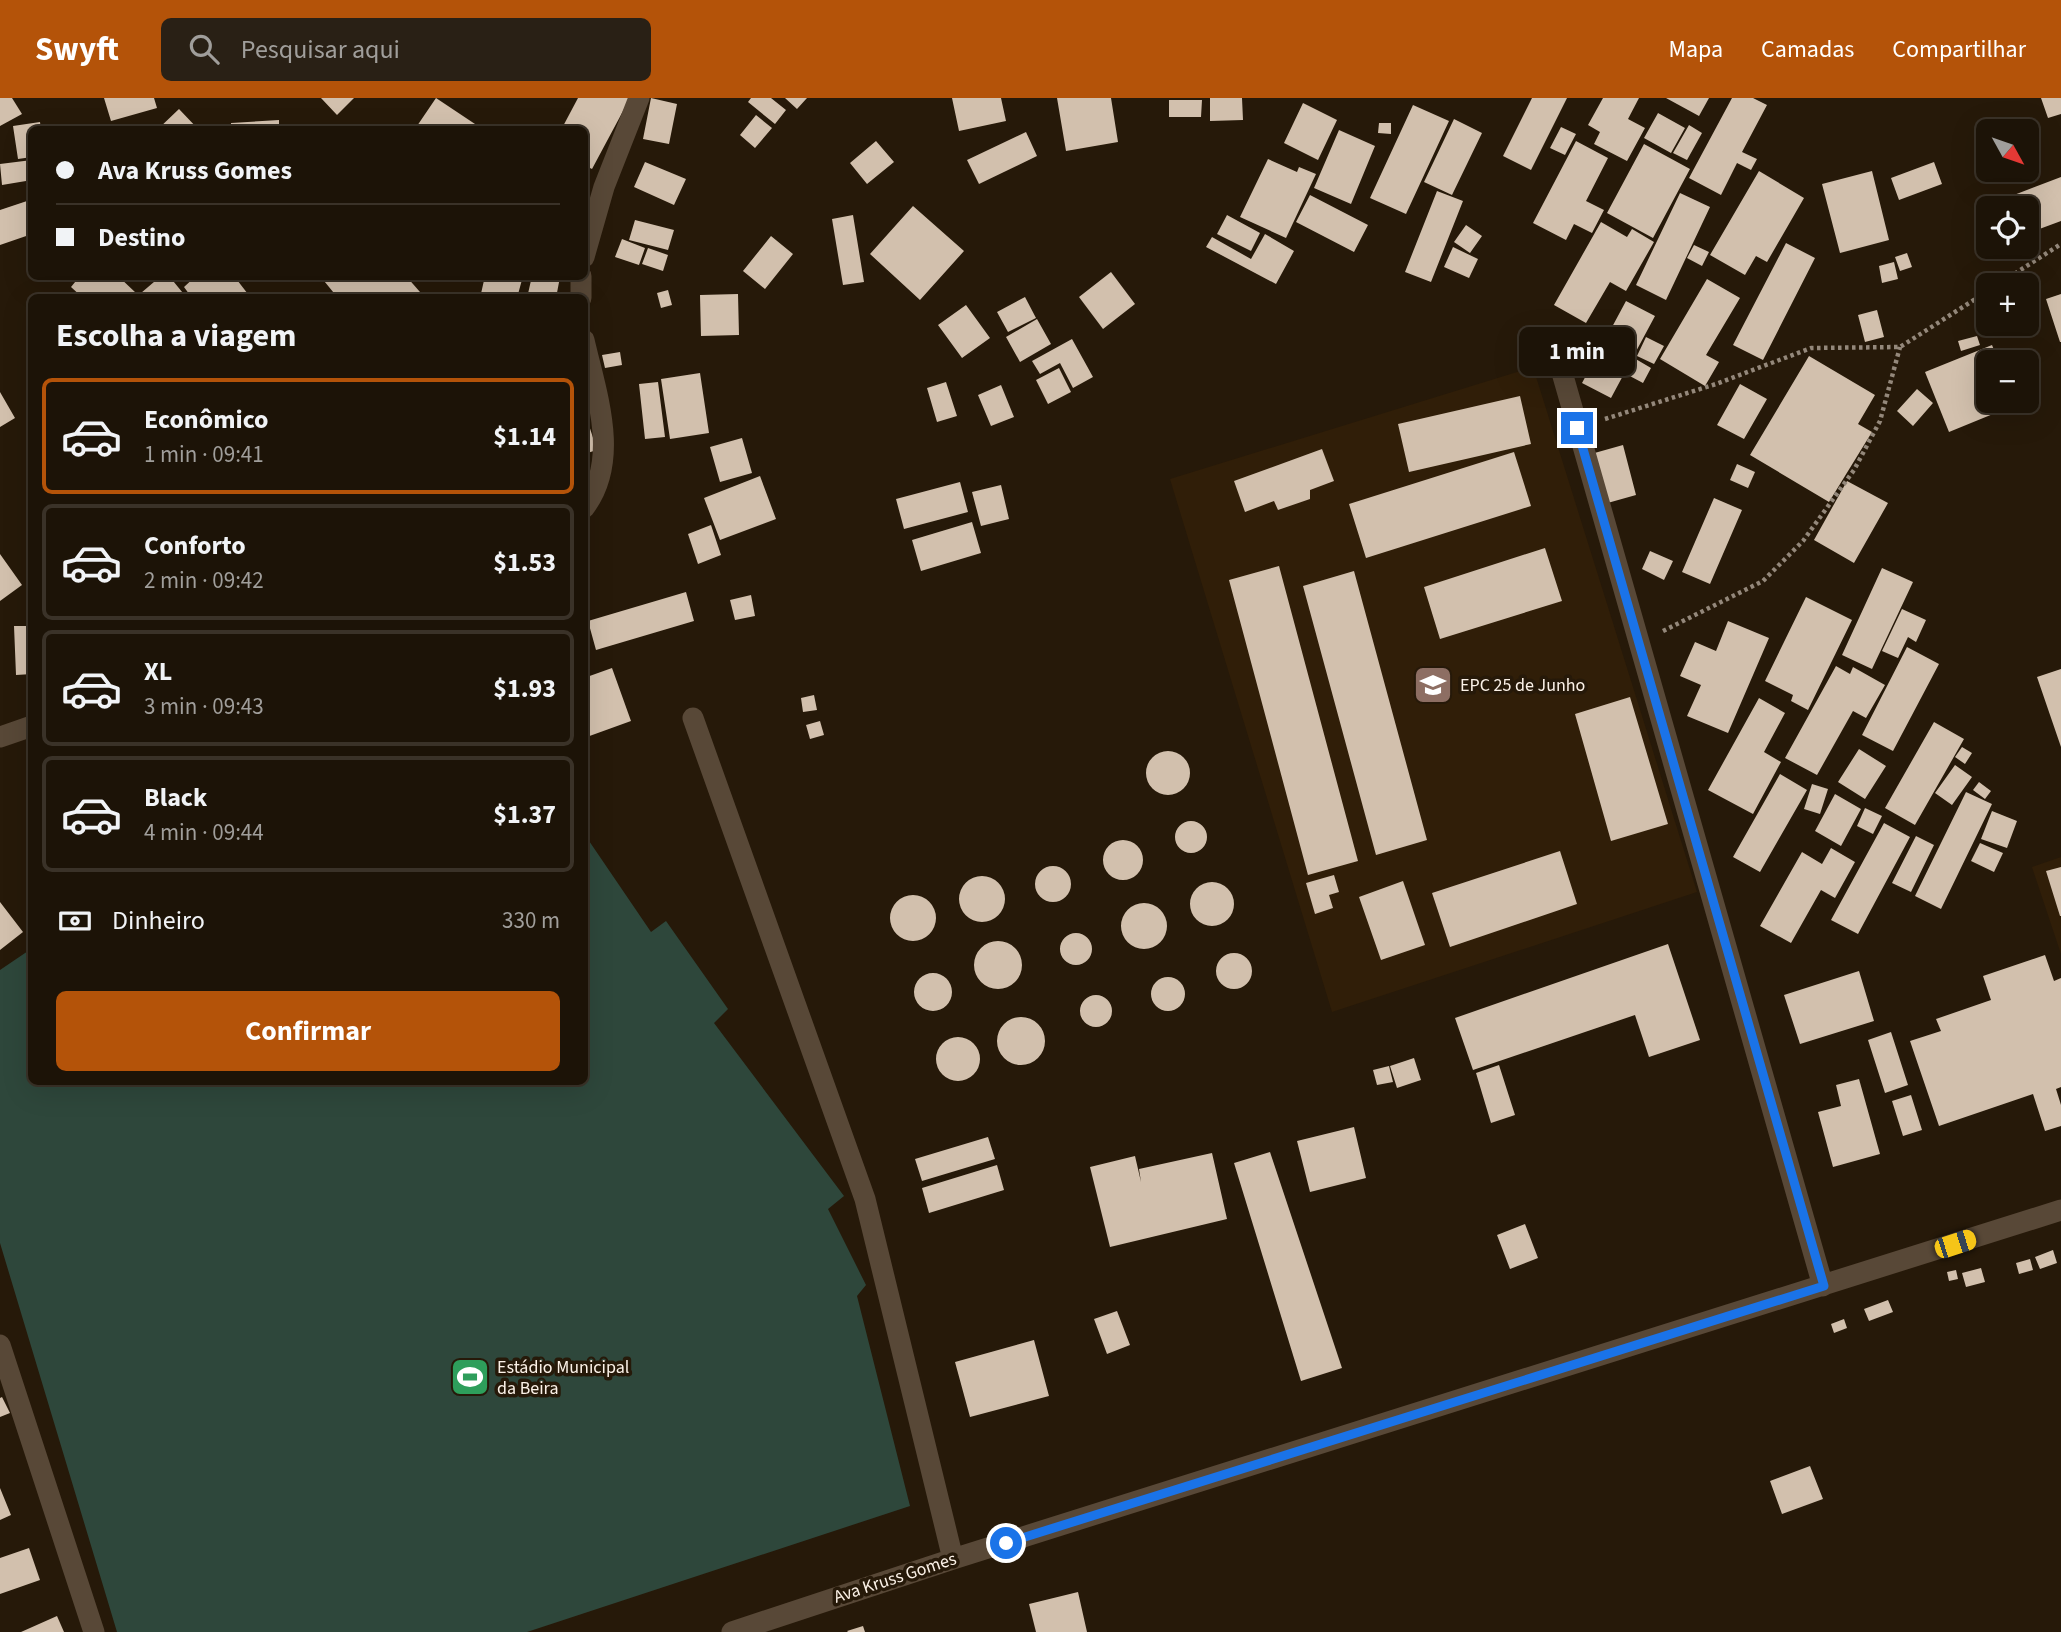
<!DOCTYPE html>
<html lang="pt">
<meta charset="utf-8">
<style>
:root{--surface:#1c1307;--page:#292015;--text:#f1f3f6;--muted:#a09e9b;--line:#3a3228;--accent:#b45309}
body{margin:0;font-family:"Source Sans 3",sans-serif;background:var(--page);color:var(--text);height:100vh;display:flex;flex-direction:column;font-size:26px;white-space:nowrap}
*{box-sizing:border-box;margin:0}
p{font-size:23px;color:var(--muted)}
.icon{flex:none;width:38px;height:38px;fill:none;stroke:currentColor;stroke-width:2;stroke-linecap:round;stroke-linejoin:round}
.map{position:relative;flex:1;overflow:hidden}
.sheet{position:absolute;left:28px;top:196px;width:560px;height:791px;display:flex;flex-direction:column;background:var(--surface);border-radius:10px;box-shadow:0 7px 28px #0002,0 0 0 2px var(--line)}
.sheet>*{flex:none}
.top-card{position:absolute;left:28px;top:28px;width:560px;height:154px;border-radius:10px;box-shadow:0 7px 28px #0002,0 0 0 2px var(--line);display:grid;align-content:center;height:154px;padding:0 28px;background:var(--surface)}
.needle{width:46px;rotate:130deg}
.controls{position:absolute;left:1976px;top:21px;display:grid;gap:14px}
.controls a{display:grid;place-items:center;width:63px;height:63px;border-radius:10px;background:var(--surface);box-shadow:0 7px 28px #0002,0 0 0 2px var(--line);font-size:35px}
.end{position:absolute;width:32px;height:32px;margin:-16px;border:9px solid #1a73e8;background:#fff;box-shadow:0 0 0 4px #fff}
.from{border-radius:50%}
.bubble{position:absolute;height:49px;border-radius:10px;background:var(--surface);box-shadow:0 7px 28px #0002,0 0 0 2px var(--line);font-size:23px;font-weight:700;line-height:49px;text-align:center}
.car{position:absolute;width:21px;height:42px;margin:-21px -10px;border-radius:9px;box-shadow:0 0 5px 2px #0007;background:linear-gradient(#f5c518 24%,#345 0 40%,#f5c518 0 76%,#345 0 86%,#f5c518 0)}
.top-card b{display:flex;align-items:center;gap:24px;height:66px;font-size:26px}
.top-card b+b{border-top:2px solid var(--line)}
.top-card i{width:18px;height:18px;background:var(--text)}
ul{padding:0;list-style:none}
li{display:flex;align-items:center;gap:21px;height:116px;margin:0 14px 10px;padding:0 14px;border:4px solid var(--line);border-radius:10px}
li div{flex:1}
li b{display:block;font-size:26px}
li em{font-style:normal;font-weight:700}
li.current{border-color:var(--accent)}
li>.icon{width:63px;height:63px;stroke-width:1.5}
h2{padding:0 28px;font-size:32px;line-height:84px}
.pay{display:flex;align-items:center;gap:18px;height:77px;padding:0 28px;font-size:26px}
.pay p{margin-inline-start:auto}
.button{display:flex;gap:14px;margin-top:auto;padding:14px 28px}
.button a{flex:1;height:80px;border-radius:10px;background:var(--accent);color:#fff;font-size:28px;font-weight:700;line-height:80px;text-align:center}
header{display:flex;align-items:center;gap:42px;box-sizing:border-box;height:98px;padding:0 35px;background:var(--accent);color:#fff}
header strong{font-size:33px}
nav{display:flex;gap:38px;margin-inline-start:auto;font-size:24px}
.search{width:490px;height:63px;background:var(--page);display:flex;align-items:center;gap:18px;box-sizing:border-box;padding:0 24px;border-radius:10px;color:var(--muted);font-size:26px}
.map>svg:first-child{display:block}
</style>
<header>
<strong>Swyft</strong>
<div class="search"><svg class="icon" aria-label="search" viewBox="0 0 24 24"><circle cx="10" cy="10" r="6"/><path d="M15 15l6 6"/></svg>Pesquisar aqui</div>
<nav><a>Mapa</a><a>Camadas</a><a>Compartilhar</a></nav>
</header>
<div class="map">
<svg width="2061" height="1534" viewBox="0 0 2061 1534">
<rect width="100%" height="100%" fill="#261909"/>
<path fill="#301e08" d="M1533 269 1697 794 1332 914 1170 381Z
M2061 759V856L2032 769Z"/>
<path fill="#2e473b" d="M585 737 651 834 666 823 728 911 714 925 844 1098 828 1111 866 1187 857 1198 910 1408 527 1534H117L0 1145V872L31 851 32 984H584Z"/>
<path fill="#d2c0ad" d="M0 0H12L22 16 0 28Z
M104 0H154L157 10 111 23Z
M321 0H354L337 17Z
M436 0 484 32H422L417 28Z
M578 0H630L592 71 584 67V32H561Z
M651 0 677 6 669 46 643 41Z
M751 0H771L786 12 775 26 748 4Z
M785 0H807L797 11Z
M952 0H1001L1006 23 959 33Z
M1057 0H1111L1118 44 1066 53Z
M1210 0H1242L1243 22 1210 23Z
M1532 0H1567L1531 72 1503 58Z
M1603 0H1639L1628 21 1645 30 1627 63 1594 46 1600 34 1588 27Z
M1666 0H1709L1699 18Z
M1732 0H1753L1767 7 1742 54 1757 61 1751 72 1737 65 1721 97 1689 80Z
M2041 0H2061V16L2048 20Z
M1169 2H1202L1201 19H1169Z
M1303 5 1337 22 1318 62 1284 45Z
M1413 7 1449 23 1406 116 1370 100Z
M179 11 199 32H157Z
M1658 15 1685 30 1671 55 1644 40Z
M756 17 772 30 755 50 740 37Z
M1454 21 1482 35 1452 97 1424 84Z
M279 22V32H231V25Z
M40 24 41 32H32V59L18 61 13 28Z
M1379 25H1391V36L1378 35Z
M1689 27 1702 35 1687 62 1673 55Z
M1561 29 1576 36 1565 57 1550 50Z
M1339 32 1375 48 1351 106 1314 90Z
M1026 34 1037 58 979 86 967 62Z
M876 43 894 64 867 86 850 65Z
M1576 43 1608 60 1586 103 1604 112 1592 135 1574 126 1566 142 1533 125Z
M1644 46 1690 71 1653 140 1607 115Z
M1268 61 1297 74 1299 69 1316 76 1286 140 1240 119Z
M32 62V82L2 87 0 66Z
M645 64 686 81 674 107 634 89Z
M1934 64 1942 86 1899 102 1891 80Z
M1759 73 1804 100 1767 164 1756 158 1745 177 1710 157Z
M1872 73 1889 142 1840 155 1822 86Z
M2061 79V123L2026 136V110H1990L1988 107Z
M1437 93 1463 103 1431 184 1405 174Z
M1680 95 1710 109 1666 202 1636 187Z
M1310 97 1368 127 1354 154 1296 124Z
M27 103 32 117V136L0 147V112Z
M913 108 964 153 920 202 870 156Z
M853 117 864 184 843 187 832 121Z
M1227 117 1260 135 1251 153 1217 136Z
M635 122 674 132 668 152 629 142Z
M1601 124 1627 139 1632 131 1654 144 1626 193 1610 184 1586 225 1554 207Z
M1466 127 1482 138 1470 155 1454 144Z
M1265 136 1294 153 1276 186 1206 149 1212 139 1251 161Z
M771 138 793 156 765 191 743 173Z
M622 141 645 150 639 167 615 159Z
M1786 145 1815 160 1763 262 1733 247Z
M1694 147 1709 154 1702 168 1687 160Z
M1453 149 1478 161 1469 180 1444 169Z
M648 150 668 157 663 173 642 166Z
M1907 155 1912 169 1900 173 1895 159Z
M1894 164 1898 181 1882 185 1879 168Z
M1111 174 1135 206 1103 231 1079 199Z
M80 178H118L136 195 132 200H83L71 189Z
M161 178H169L187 200H145L141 195Z
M196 178H234L251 200H192L184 189Z
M320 178H406L420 194 413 200H338Z
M485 178H523L517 200H480Z
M532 178 560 179 556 200H527Z
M1707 181 1740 200 1706 257 1719 264 1705 288 1660 261Z
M668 192 672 207 661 210 657 195Z
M738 196 739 237 701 238 700 197Z
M2061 196V244H2060L2046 201Z
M1025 199 1036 220 1008 234 997 214Z
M1626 203 1655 218 1611 300 1582 285Z
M966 207 990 240 962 260 938 227Z
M1877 212 1884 239 1865 244 1858 217Z
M1037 221 1051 246 1020 264 1006 239Z
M1977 238 1980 247 1961 253 1958 243Z
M1646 239 1664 248 1654 266 1637 258Z
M1072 241 1093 279 1073 290 1060 265 1040 276 1032 263Z
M1992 247 1999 264H1988V303H2014L2015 307 1949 334 1925 274Z
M620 254 622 267 605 270 602 257Z
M1809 258 1875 297 1858 326 1872 334 1829 404 1750 357Z
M1634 260 1651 270 1643 285 1626 276Z
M1059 270 1071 294 1048 306 1036 282Z
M700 275 709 335 670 341 661 281Z
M658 284 665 339 645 341 639 286Z
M946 284 957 318 937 324 927 290Z
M1740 286 1767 301 1744 341 1717 327Z
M1001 287 1014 319 991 328 978 297Z
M1917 291 1933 305 1913 328 1897 313Z
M0 294 15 320 0 329Z
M1520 298 1531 346 1409 374 1398 326Z
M584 312 597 352 584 356Z
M742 340 752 375 720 384 710 349Z
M1623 347 1636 397 1604 406 1591 356Z
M1322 351 1334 383 1310 392V401L1278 412 1274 403 1245 414 1234 383Z
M1514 354 1531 408 1366 460 1349 406Z
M1737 366 1755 374 1748 390 1730 382Z
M760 378 776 421 720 442 704 400Z
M1847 383 1888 405 1854 465 1814 442Z
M960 384 968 414 904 431 896 401Z
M1001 387 1009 421 981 428 972 394Z
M1714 400 1742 412 1710 486 1682 474Z
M972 424 981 455 921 473 912 442Z
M711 427 721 457 698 466 688 436Z
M1545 450 1562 503 1440 541 1424 489Z
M1650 453 1673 463 1664 482 1642 471Z
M27 455H32V497H27Z
M0 456 22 487 0 503Z
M1279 468 1358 763 1308 777 1229 482Z
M1882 470 1913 484 1872 571 1842 557Z
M1354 473 1427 742 1376 757 1303 488Z
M686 494 694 523 596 552 588 523Z
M751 497 755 518 735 522 730 502Z
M1806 499 1852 522 1808 612 1791 603 1793 597 1765 583Z
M1902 511 1926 522 1916 544 1908 539 1898 560 1882 553Z
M1728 523 1769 540 1728 635 1687 618 1701 587 1680 578 1695 544 1716 553Z
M14 528H32V576L16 577Z
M1907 549 1939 566 1893 653 1862 637Z
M1836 568 1850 576 1853 569 1885 587 1866 620 1853 613 1817 677 1785 660Z
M612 570 631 623 584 640V580Z
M2061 571V649L2037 579Z
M814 597 817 612 803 614 801 600Z
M1630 599 1668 726 1611 743 1575 616Z
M1759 600 1785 615 1764 654 1781 664 1753 716 1708 692Z
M820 623 824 637 810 641 806 627Z
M1934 624 1964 641 1915 727 1885 710Z
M1962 649 1972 655 1965 666 1955 659Z
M1859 651 1886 668 1865 701 1838 684Z
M1146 675a22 22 0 1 1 44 0a22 22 0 1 1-44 0Z
M1955 667 1972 679 1952 707 1935 695Z
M1780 676 1807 692 1760 774 1733 759Z
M1979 684 1991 693 1985 701 1973 692Z
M1812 686 1828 691 1820 716 1804 711Z
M1966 694 1992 706 1941 811 1915 798Z
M1835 696 1861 711 1841 748 1815 733Z
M1865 710 1882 718 1873 736 1857 728Z
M1992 713 2017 723 2007 750 1981 741Z
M1175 739a16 16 0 1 1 32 0a16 16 0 1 1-32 0Z
M1884 725 1910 739 1858 836 1831 822Z
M1916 738 1934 747 1911 794 1892 785Z
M1103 762a20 20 0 1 1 40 0a20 20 0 1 1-40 0Z
M1980 745 2003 755 1994 774 1971 763Z
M1831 750 1855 764 1835 800 1821 792 1791 845 1760 828 1802 754 1822 766Z
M1560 753 1577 806 1450 849 1432 795Z
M1035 786a18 18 0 1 1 36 0a18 18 0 1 1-36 0Z
M2061 769V818H2060L2046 773Z
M1334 777 1339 794 1329 797 1333 810 1315 816 1306 785Z
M959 801a23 23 0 1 1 46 0a23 23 0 1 1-46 0Z
M1403 783 1425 847 1381 862 1359 799Z
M1190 806a22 22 0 1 1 44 0a22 22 0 1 1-44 0Z
M890 820a23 23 0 1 1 46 0a23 23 0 1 1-46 0Z
M0 804 23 834 0 852Z
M1121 828a23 23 0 1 1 46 0a23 23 0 1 1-46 0Z
M1060 851a16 16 0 1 1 32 0a16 16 0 1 1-32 0Z
M974 867a24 24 0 1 1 48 0a24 24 0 1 1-48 0Z
M1668 846 1700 942 1649 959 1635 917 1473 972 1455 920Z
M1216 873a18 18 0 1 1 36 0a18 18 0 1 1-36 0Z
M2045 857 2054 883 2061 880V989L2056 991 2061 1007V1028L2045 1033 2033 996 1939 1028 1910 943 1941 933 1936 921 1991 902 1983 878Z
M1859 873 1874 923 1800 946 1784 897Z
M914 894a19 19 0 1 1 38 0a19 19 0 1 1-38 0Z
M1151 896a17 17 0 1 1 34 0a17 17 0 1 1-34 0Z
M1080 913a16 16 0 1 1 32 0a16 16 0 1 1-32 0Z
M997 943a24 24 0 1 1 48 0a24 24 0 1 1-48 0Z
M1891 934 1908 987 1885 995 1868 942Z
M936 961a22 22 0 1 1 44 0a22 22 0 1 1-44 0Z
M1414 960 1421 982 1397 990 1390 968Z
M1499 967 1515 1017 1491 1025 1476 975Z
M1389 968 1393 984 1377 987 1373 972Z
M1859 981 1880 1056 1833 1069 1818 1014 1841 1008 1836 987Z
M1911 997 1922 1032 1903 1038 1892 1003Z
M1354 1029 1366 1080 1310 1094 1297 1043Z
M988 1039 995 1061 922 1083 915 1061Z
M1270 1054 1342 1270 1301 1283 1234 1065Z
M1212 1055 1227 1121 1110 1149 1090 1069 1135 1058 1141 1084 1139 1071Z
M997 1067 1004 1092 929 1115 922 1090Z
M1525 1126 1538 1160 1510 1171 1497 1137Z
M2053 1152 2057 1165 2040 1171 2035 1159Z
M2030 1161 2033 1172 2019 1176 2016 1165Z
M1981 1170 1985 1184 1966 1189 1962 1175Z
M1956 1172 1958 1181 1949 1183 1947 1174Z
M1888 1202 1893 1214 1869 1223 1864 1211Z
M1117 1213 1130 1247 1107 1256 1094 1221Z
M1844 1221 1847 1230 1834 1235 1831 1226Z
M1034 1242 1049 1298 970 1319 955 1264Z
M2 1299 10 1315 0 1319V1300Z
M1810 1368 1823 1401 1782 1416 1770 1383Z
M0 1390 11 1417 0 1422Z
M29 1450 40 1482 0 1496V1460Z
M1078 1494 1087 1534H1036L1029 1506Z
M57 1518 64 1534H21Z
M863 1528 865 1534H848L847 1533Z"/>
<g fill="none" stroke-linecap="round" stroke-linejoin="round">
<path stroke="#94887b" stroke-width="4.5" stroke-dasharray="3.5 3.5" stroke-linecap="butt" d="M1997 187 2061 146
M1605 321 1716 286 1811 250 1900 249 1988 193
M1663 533 1763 483 1803 443 1854 372 1880 323 1900 249"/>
<path stroke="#584837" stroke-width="21" d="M584 159 604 89 639 0
M581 200V178
M584 242C596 295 621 362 584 410
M1563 278 1823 1188
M693 620 865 1101 953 1461
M0 639 32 628
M0 1247 94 1534
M732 1534 953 1461 2061 1112"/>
</g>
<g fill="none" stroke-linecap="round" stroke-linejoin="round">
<path stroke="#1a73e8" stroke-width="9" d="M1006 1445 1824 1188 1577 330"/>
</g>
<defs>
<g id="school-square" transform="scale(2.0125)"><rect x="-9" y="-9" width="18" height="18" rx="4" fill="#8d6e63" stroke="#261909"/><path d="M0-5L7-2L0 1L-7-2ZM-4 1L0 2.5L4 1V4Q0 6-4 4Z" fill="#fff"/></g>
<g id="stadium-square" transform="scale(2.0125)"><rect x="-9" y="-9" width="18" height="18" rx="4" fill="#2e9e5b" stroke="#261909"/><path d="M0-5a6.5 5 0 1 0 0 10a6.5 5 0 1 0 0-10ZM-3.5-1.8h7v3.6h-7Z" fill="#fff"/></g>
</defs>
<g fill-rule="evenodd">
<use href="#school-square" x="1433" y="587"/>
<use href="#stadium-square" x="470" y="1279"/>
</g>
<g text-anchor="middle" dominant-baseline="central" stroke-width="7" stroke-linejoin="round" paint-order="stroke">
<g font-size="18" fill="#fcf2e8" stroke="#261909" text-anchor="start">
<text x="1460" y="587">EPC 25 de Junho</text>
<text x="497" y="1269">Estádio Municipal<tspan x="497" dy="21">da Beira</tspan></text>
</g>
<g font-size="18" fill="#fcf2e8" stroke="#261909">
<text transform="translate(895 1480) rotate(-18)">Ava Kruss Gomes</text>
</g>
</g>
</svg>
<div class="controls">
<a><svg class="needle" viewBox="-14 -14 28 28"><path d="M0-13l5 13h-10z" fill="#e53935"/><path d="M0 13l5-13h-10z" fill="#a09e9b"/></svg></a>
<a><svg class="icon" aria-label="locate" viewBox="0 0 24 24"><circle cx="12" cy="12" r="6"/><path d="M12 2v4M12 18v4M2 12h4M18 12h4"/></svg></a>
<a>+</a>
<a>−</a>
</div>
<i class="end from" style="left:1006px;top:1445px"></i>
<i class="end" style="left:1577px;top:330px"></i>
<div class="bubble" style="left:1519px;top:229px;width:116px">1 min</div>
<i class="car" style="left:1955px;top:1146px;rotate:72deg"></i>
<div class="top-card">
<b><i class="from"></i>Ava Kruss Gomes</b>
<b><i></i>Destino</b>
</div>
<section class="sheet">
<h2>Escolha a viagem</h2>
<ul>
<li class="current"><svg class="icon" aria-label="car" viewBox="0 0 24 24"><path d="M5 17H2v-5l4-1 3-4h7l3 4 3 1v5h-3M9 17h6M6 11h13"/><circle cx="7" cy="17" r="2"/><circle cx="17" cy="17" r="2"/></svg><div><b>Econômico</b><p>1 min · 09:41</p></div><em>$1.14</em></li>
<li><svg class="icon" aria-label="car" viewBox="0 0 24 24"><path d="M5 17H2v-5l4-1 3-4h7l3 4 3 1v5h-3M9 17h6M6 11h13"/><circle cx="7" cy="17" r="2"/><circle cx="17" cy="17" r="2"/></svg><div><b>Conforto</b><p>2 min · 09:42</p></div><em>$1.53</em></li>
<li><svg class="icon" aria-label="car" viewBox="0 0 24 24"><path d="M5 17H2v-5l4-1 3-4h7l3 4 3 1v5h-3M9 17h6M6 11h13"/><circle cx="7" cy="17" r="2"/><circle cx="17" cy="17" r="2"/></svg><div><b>XL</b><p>3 min · 09:43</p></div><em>$1.93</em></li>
<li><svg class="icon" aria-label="car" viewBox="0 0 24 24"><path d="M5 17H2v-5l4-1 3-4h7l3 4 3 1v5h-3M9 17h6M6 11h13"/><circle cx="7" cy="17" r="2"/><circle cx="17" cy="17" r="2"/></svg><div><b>Black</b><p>4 min · 09:44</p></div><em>$1.37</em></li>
</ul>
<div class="pay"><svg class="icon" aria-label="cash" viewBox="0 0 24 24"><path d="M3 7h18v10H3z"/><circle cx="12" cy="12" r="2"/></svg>Dinheiro<p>330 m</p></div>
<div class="button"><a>Confirmar</a></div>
</section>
</div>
